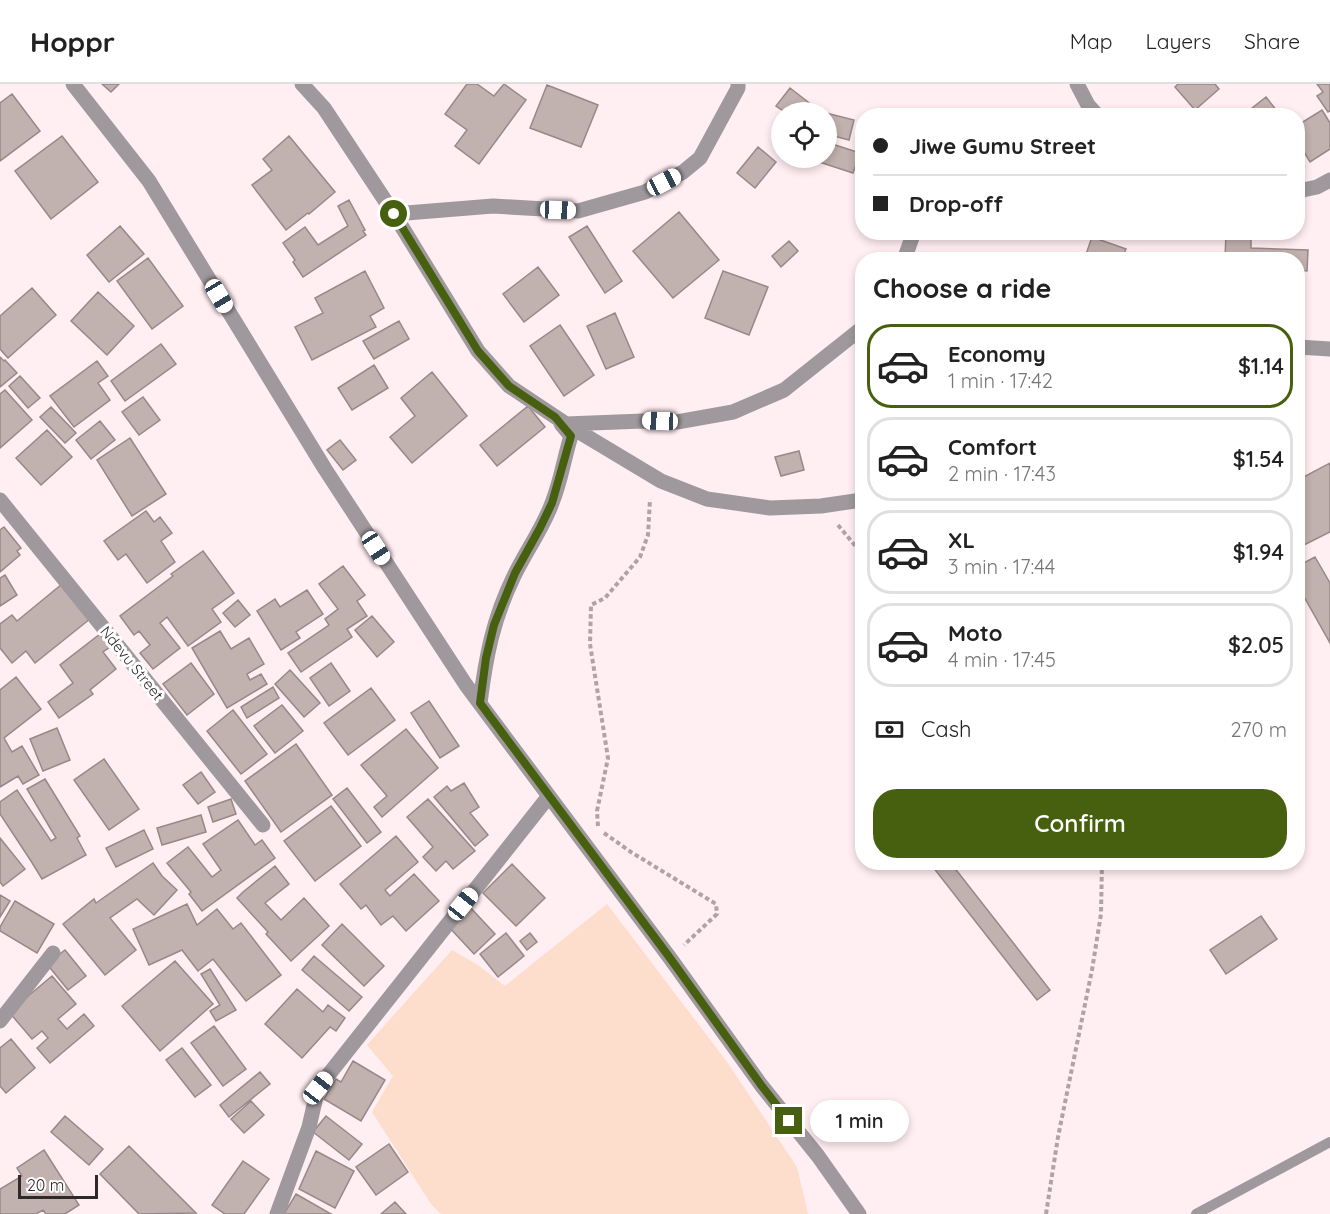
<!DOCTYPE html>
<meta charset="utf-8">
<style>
:root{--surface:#fff;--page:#f6f6f6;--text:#222;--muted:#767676;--line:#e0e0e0;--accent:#46600f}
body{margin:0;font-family:Quicksand,sans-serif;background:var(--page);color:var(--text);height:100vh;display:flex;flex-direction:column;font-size:22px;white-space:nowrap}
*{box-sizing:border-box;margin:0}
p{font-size:20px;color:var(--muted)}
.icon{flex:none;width:33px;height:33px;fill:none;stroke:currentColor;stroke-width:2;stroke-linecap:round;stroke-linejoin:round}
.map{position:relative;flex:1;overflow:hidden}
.details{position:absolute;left:855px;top:168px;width:450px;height:618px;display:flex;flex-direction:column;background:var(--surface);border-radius:24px;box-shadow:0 3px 9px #0003}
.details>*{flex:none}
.guide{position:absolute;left:855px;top:24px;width:450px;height:132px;border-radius:24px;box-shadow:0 3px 9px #0003;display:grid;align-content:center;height:132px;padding:0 18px;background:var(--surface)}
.buttons{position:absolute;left:771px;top:18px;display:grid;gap:12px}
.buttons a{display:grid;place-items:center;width:66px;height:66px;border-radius:50%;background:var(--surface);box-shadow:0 3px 9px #0003;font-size:30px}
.scale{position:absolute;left:18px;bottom:15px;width:80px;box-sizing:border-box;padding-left:6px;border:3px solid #2f292b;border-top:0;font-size:16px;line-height:21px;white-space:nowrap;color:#2f292b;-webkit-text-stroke:4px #fff;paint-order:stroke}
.end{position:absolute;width:27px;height:27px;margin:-14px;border:8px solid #46600f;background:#fff;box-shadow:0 0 0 3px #fff}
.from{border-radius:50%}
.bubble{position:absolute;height:42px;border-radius:21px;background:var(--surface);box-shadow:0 3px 9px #0003;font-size:20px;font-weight:600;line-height:42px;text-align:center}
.car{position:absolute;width:18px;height:36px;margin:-18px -9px;border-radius:8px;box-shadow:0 0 4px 2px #0007;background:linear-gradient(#fff 24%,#345 0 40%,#fff 0 76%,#345 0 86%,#fff 0)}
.guide b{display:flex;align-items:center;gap:21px;height:57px;font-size:22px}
.guide b+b{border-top:2px solid var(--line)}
.guide i{width:15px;height:15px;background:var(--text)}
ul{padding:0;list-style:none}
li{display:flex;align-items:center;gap:18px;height:84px;margin:0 12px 9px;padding:0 6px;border:3px solid var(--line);border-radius:24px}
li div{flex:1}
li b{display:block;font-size:22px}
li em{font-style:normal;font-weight:600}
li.active{border-color:var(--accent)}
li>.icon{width:54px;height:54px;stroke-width:1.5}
h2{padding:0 18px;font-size:27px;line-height:72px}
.pay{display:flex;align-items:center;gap:15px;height:66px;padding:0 18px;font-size:22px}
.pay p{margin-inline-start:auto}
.primary-button{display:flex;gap:12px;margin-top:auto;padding:12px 18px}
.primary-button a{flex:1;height:69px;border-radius:24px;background:var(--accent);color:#fff;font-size:24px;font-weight:600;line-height:69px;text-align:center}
header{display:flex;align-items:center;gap:36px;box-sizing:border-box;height:84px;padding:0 30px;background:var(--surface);border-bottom:2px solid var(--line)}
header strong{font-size:28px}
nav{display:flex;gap:33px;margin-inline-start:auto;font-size:21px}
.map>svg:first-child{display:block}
</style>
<header>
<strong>Hoppr</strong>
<nav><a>Map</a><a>Layers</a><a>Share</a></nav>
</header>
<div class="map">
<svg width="1330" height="1130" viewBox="0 0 1330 1130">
<rect width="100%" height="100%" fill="#ffeef2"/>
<path fill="#fdddcb" d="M607 820 727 978 797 1083 808 1130H441L431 1120 372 1028 393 992 367 961 452 866 478 881 505 902Z"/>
<path fill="#c1b1af" stroke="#988887" stroke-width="1.5" d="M102 0H119L111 8Z
M467 0H477L494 12 504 0 526 16 479 80 455 62 467 46 445 30Z
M1178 0H1215L1219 5 1195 26 1175 3Z
M1317 0H1330V27L1328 28 1317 12 1323 8Z
M547 1 598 21 581 63 530 44Z
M790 4 817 25 815 28H785L776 22Z
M12 10 40 47 0 77V19Z
M1266 13 1277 27 1271 32H1242Z
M1322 26 1330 39V65L1310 78 1298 58V41Z
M826 29 854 36 849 56 826 50Z
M62 52 98 98 51 135 15 87Z
M289 52 335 108 309 130 308 129 286 146 252 101 272 86 263 75Z
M826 58 860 69 853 89 807 74H826Z
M758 63 776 78 755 104 737 89Z
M349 116 365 146 363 147 366 151 303 193 293 178 295 176 283 159 305 143 318 161 348 142 338 122Z
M679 128 719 176 673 214 633 167Z
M120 142 144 170 109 198 87 171Z
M587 142 622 197 605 209 569 153Z
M1226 148H1251V164L1308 166 1307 187 1298 186V176H1225Z
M1092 153 1126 165 1121 176H1084Z
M789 157 798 167 781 183 772 172Z
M148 174 183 222 152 245 117 197Z
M538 183 559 211 524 238 503 210Z
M365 187 384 224 370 232 376 243 312 276 295 243 323 229 315 214Z
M723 187 768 203 749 251 705 234Z
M32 204 56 231 8 274 0 265V232Z
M98 208 134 242 107 271 71 237Z
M615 229 634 273 606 285 587 242Z
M399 237 409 255 374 275 363 257Z
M560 241 594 291 564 312 530 262Z
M161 260 176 280 125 317 111 297Z
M0 273 4 277 5 276 17 289 0 303Z
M97 277 108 292 98 299 110 316 74 343 50 312Z
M374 281 388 304 352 326 338 304Z
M432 288 467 332 412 379 390 353 415 332 401 314Z
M20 292 40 314 28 324 9 302Z
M5 306 32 336 0 364V310Z
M143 313 160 336 139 351 122 328Z
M528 322 545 343 497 382 480 361Z
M51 323 76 349 65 359 40 333Z
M100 337 115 356 91 375 76 356Z
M47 346 72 373 41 401 16 374Z
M130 354 166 410 132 432 97 376Z
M340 356 356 376 343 386 327 366Z
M799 367 804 386 781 392 775 373Z
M1330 379V448L1298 464V396Z
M146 427 154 438 160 433 172 449 161 457 175 478 147 499 126 470 118 476 104 457Z
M4 443 21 464 17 467 20 471 0 488V446Z
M203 467 234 509 212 525 221 538 188 562 167 533 160 539 180 564 153 585 140 569 150 561 139 547 134 551 120 532 173 492 171 490Z
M1315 473 1330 499V559L1298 502V482Z
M343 482 365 511 357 517 367 532 347 545 352 553 301 588 288 569 329 541 325 535 338 525 319 500Z
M5 491 17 511 0 522V494Z
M62 500 90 535 35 579 26 567 12 579 0 564V540L12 531 17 537Z
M307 506 323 530 296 548 300 554 281 566 257 527 275 515 280 523Z
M238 516 250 531 235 543 223 529Z
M372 532 394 558 377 573 355 546Z
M220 547 231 565 249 554 264 580 247 590 250 596 261 590 267 600 227 624 192 564Z
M100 550 110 563 103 568 116 585 90 606 93 610 59 634 48 618 73 599 60 581Z
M191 579 214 610 187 631 163 600Z
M331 579 350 607 329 622 310 594Z
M290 586 320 619 304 633 275 600Z
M16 593 41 625 4 654 12 668 22 662 39 691 23 700 18 692 0 703V606Z
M273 603 279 614 247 634 241 623Z
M371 604 395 636 348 671 324 639Z
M429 617 459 662 440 674 411 629Z
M282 621 303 647 275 669 254 642Z
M233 626 267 670 241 690 207 647Z
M57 644 70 676 43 687 30 655Z
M406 645 438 684 382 733 374 723 387 712 361 681Z
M296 660 332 711 281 748 245 697Z
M104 675 139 725 109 746 74 696Z
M201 688 215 708 198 720 183 701Z
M45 695 80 752 77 754 86 771 42 795 31 777 0 730V718L17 706 51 757 56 754 27 705Z
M464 699 479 723 470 729 488 751 475 762 434 713 447 702 451 707Z
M347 704 381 748 367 759 333 715Z
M231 715 236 730 213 738 208 723Z
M428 715 475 767 453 785 446 777 436 787 423 773 433 763 407 733Z
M331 722 361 762 315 797 284 757Z
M201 731 206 748 162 761 157 744Z
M238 736 255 761 262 756 275 774 202 827 189 810 191 808 167 779 188 763 212 793 221 786 203 760Z
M144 746 153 765 116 783 106 764Z
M396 752 418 778 385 806 390 812 414 790 439 817 406 847 393 832 381 841 366 821 361 825 340 800Z
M0 754 25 785 3 802 0 798Z
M929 778H950L1050 906 1037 916Z
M153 779 162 792 177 806 154 831 137 815 110 834 136 866 105 891 63 840 94 815 96 819Z
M512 780 545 814 516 842 483 809Z
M275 782 289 800 265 819 281 836 304 814 329 842 291 877 266 850 268 848 237 814 243 808Z
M0 811 10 817 0 833Z
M15 817 54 840 37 869 0 847V843Z
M187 820 197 841 217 825 233 845 241 839 281 891 246 917 213 875 198 887 182 866 149 881 133 845Z
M469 822 495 850 474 870 448 842Z
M1261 832 1277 855 1226 890 1210 866Z
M342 840 384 882 364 902 322 861Z
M506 849 524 872 498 893 480 870Z
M530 849 537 858 527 866 520 857Z
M65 866 86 892 68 906 47 880Z
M314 872 362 913 349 927 302 886Z
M175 877 213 920 160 967 122 922Z
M210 885 236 926 216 937 210 927 220 921 201 890Z
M52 892 76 920 58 935 67 945 84 930 94 942 50 979 37 964 48 954 42 947 32 955 9 928Z
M297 905 323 928 328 921 345 934 336 947 330 943 302 974 265 940Z
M214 942 246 985 223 1002 191 959Z
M11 955 35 984 6 1009 0 1002V964Z
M182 964 211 1001 195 1013 166 976Z
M353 977 385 996 361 1037 324 1015 336 995 341 998Z
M260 988 270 1000 229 1033 220 1021Z
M251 1017 264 1031 244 1049 231 1035Z
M65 1032 103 1065 89 1081 51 1048Z
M326 1032 362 1060 349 1076 313 1048Z
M389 1060 408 1088 376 1111 356 1083Z
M129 1062 196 1129 139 1130 100 1090Z
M44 1066 79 1121 65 1130H46L43 1126 36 1130H0V1105L22 1092 17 1084Z
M316 1067 354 1087 335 1124 299 1105Z
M243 1077 269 1095 244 1130H225L212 1121Z
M296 1110 331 1130H284Z
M395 1118 406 1130H381Z"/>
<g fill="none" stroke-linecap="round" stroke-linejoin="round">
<path stroke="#b0a3a6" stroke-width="4" stroke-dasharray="4.5 3" stroke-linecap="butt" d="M838 441 862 470
M598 742 597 727 608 674 590 560 591 521 605 514 640 473 648 451 650 415
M604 749 631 768 716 820 717 830 684 861
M1046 1130 1058 1053 1092 886 1101 830 1102 778"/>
<path stroke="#9f999d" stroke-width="10" d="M1196 1130 1330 1058"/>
<path stroke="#9f999d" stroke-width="15" d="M73 0 149 97 325 385 466 601 670 874 761 1001 818 1072 859 1130
M302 0 324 24 394 130 478 267 509 302 566 340 661 397 707 415 770 424 821 422 862 416
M1077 0 1088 21 1098 32
M1298 107 1317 103 1330 96
M394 130 493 122 578 127 645 108 683 88 700 74 738 4V0
M904 176 914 148
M1298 263 1330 265
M566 340 643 337 677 338 733 328 784 306 862 244
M0 416 263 741
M480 619C486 572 493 535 514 492 526 467 543 444 552 419 561 397 564 374 571 352L561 340
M0 937 53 869
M277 1130 309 1043 318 1004 549 712"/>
</g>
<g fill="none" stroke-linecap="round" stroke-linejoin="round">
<path stroke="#46600f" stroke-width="8" d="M394 130 478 267 509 302 555 333 571 352 552 419 540 444 515 489 494 541 486 574 480 619 670 874 761 1001 789 1037"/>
</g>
<g text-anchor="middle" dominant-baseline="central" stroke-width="6" stroke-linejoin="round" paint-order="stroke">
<g font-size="15" fill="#2f292b" stroke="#fff">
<text transform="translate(132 579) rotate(51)">Ndevu Street</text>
</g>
</g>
</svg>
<div class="buttons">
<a><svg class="icon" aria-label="locate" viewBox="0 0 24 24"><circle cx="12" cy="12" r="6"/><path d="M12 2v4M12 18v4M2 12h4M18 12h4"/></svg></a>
</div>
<div class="scale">20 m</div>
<i class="end from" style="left:394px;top:130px"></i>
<i class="end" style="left:789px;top:1037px"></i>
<div class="bubble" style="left:810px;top:1016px;width:99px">1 min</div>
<i class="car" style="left:664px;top:98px;rotate:62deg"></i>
<i class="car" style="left:558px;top:126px;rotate:92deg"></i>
<i class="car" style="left:219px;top:212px;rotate:149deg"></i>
<i class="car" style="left:660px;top:337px;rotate:272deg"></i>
<i class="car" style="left:376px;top:464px;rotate:147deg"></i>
<i class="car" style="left:463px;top:820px;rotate:39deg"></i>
<i class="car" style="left:318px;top:1004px;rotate:38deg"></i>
<div class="guide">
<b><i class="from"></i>Jiwe Gumu Street</b>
<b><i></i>Drop-off</b>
</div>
<section class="details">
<h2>Choose a ride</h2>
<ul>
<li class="active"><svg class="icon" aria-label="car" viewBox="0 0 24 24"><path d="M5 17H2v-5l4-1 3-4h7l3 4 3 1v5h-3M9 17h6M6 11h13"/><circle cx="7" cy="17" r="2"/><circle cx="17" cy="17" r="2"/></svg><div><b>Economy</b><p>1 min · 17:42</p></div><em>$1.14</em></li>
<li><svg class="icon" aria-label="car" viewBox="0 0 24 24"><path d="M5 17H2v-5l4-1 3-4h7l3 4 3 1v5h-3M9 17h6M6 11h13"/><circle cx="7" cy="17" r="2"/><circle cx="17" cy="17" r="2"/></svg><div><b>Comfort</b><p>2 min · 17:43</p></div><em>$1.54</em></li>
<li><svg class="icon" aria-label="car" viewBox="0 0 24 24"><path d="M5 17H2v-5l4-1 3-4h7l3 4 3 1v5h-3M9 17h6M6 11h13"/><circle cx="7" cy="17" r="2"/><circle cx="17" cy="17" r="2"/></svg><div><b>XL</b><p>3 min · 17:44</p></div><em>$1.94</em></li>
<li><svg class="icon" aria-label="car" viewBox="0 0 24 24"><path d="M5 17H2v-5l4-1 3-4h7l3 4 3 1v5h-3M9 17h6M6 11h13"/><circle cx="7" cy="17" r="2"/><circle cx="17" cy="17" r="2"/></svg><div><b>Moto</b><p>4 min · 17:45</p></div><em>$2.05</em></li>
</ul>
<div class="pay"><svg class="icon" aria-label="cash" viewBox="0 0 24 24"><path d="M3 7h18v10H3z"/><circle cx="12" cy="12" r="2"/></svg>Cash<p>270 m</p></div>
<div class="primary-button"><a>Confirm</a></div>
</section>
</div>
